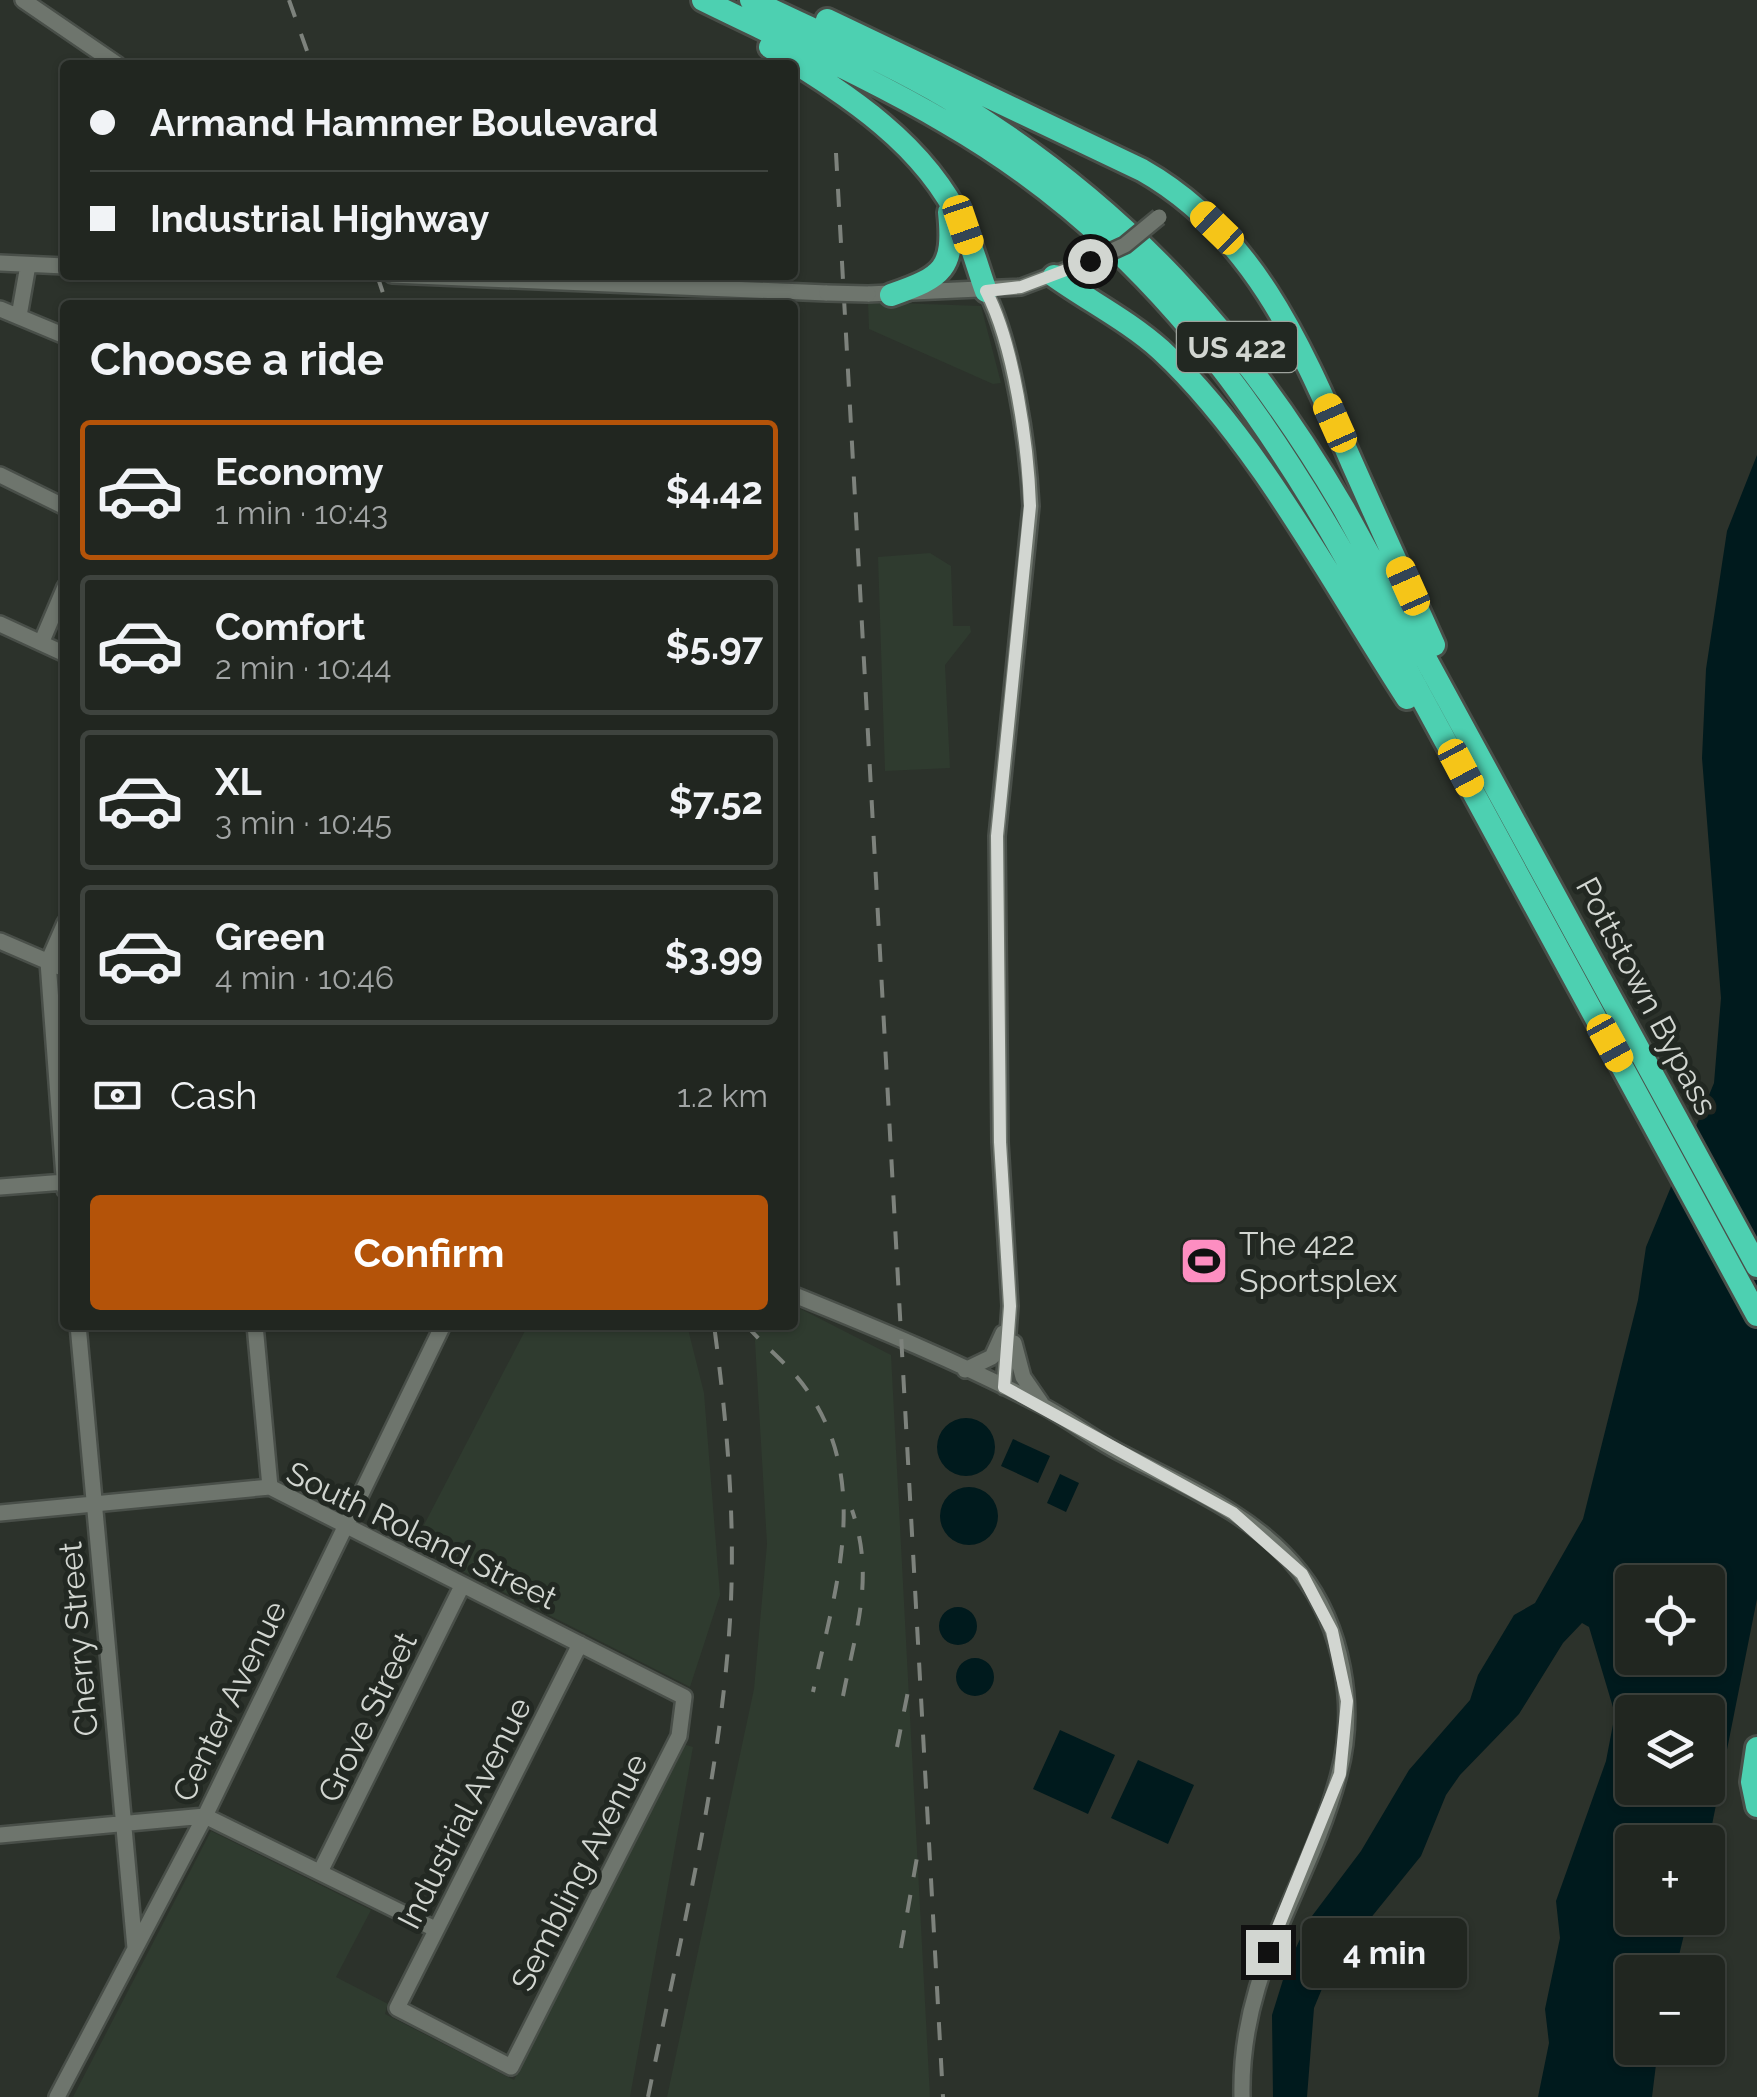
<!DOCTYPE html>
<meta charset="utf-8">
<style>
:root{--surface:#212620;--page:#2d322d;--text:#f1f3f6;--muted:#a2a5a5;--line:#3e433e;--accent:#b45309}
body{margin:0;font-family:Raleway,sans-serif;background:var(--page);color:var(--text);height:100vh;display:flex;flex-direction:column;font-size:38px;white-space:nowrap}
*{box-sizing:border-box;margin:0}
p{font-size:32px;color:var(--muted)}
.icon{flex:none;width:55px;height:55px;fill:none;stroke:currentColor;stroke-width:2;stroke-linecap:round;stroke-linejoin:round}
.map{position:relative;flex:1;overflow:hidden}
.sheet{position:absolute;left:60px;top:300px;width:738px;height:1030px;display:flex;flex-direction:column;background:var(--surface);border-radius:10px;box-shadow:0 2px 8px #0004,0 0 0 2px var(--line)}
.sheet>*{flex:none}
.banner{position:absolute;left:60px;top:60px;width:738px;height:220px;border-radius:10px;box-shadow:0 2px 8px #0004,0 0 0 2px var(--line);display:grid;align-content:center;height:220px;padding:0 30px;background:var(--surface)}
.fabs{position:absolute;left:1615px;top:1565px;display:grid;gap:20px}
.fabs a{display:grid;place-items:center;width:110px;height:110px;border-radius:10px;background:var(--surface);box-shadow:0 2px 8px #0004,0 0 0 2px var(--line);font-size:50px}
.end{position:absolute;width:45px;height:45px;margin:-22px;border:12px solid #d2d6d1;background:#111;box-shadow:0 0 0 5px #111}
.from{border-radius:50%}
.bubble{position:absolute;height:70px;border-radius:10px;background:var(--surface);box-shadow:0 2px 8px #0004,0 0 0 2px var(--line);font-size:32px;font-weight:700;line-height:70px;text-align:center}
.car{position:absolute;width:30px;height:60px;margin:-30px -15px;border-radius:12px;box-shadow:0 0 8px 2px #0007;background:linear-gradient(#f5c518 24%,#345 0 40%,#f5c518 0 76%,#345 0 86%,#f5c518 0)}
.banner b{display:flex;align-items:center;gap:35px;height:95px;font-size:38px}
.banner b+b{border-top:2px solid var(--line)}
.banner i{width:25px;height:25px;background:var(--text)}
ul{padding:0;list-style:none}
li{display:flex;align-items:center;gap:30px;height:140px;margin:0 20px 15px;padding:0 10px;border:5px solid var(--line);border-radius:10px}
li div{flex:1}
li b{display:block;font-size:38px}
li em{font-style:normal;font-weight:700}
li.current{border-color:var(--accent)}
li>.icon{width:90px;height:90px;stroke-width:1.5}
h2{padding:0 30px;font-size:45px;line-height:120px}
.pay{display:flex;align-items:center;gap:25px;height:110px;padding:0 30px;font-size:38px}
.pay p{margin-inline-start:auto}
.action{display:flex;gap:20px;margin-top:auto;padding:20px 30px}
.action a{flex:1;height:115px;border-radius:10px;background:var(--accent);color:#fff;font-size:40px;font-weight:700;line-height:115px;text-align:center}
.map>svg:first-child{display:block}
</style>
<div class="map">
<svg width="1757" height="2097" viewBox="0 0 1757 2097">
<rect width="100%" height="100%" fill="#2c322b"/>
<path fill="#2f3b2f" d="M868 302 981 306 1001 383 993 384 869 329Z
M930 553 951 566 953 626H970L971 632 945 665 950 768 885 771 878 557Z
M793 1305 891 1355 930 2097H667L754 1689 767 1544 754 1325H792Z
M528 1325H687L704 1393 720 1595 690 1687 413 1546Z
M683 1744 693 1747 630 2097H73L211 1831 371 1910 336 1977 388 2004 385 2014 514 2080Z"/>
<path fill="#001a1d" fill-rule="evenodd" d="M1757 455V1599L1708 1845 1632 1842V1918H1688L1675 1972H1632V2048H1658L1652 2097H1538L1549 2043 1545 2009 1560 1938 1556 1901 1606 1761 1615 1714 1589 1627 1582 1623 1563 1643 1519 1714 1460 1775 1446 1795 1421 1856 1331 1967 1314 2008 1307 2097H1273L1272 2015 1287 1967 1309 1920 1361 1851 1409 1770 1470 1700 1478 1675 1514 1615 1535 1603 1583 1519 1638 1300 1646 1247 1714 1083 1721 998 1702 758 1706 669 1727 531ZM1632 1582H1708V1658H1632ZM1632 1712H1708V1788H1632Z
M937 1447a29 29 0 1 1 58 0a29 29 0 1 1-58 0Z
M1013 1439 1050 1456 1038 1483 1001 1466Z
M1060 1474 1079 1483 1066 1512 1047 1503Z
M940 1516a29 29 0 1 1 58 0a29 29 0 1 1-58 0Z
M939 1626a19 19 0 1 1 38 0a19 19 0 1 1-38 0Z
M956 1677a19 19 0 1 1 38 0a19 19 0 1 1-38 0Z
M1060 1730 1115 1755 1088 1814 1033 1789Z
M1138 1760 1194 1785 1168 1844 1111 1818Z"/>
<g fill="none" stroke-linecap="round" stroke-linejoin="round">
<g stroke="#494f49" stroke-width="20">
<path id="minor" d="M23 0 118 65
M0 263 65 266
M392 275 827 293
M986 291C1013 344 1028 446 1031 506L997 836 1000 1142 1010 1306 1004 1387
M868 294 1021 287 1090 261
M0 309 65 336
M19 316 28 265
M0 475 65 507
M0 624 65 654
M42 641 65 587
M65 923 48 962 65 1190
M0 941 65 969
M0 1187 65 1182
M792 1294C876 1328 961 1363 1041 1405 1068 1419 1092 1438 1119 1452 1182 1485 1255 1514 1300 1572 1343 1627 1357 1707 1339 1774 1309 1889 1239 1969 1242 2097
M78 1325 135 1948
M255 1325 270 1487
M1014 1343 1023 1377 1041 1403
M965 1370 992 1357 1003 1333
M0 1513 270 1487 684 1697 679 1736 511 2067 397 2008 580 1644
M0 1835 205 1816 435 1929
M320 1872 462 1586
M57 2097 205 1816 443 1325"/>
</g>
<g stroke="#494f49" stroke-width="28">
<path id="highway" d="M703 0C784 40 869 77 947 123 1129 228 1246 381 1347 560L1757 1315
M751 0C817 32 885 61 948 98 1122 202 1243 336 1344 509L1757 1266
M827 20 1142 170C1255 234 1302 349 1352 463 1379 524 1407 585 1434 645
M770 47C845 94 923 141 962 224 972 245 978 269 986 291
M1054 276C1089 301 1129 321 1161 350 1258 440 1334 586 1407 698
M891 295C943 277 955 269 949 212
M1757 1748 1752 1782 1757 1806"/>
</g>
<use href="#minor" stroke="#6e756d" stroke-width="15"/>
<use href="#highway" stroke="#4dd0b1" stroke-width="22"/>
<path stroke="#7d827c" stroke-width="4" stroke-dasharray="18 18" stroke-linecap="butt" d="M289 0 312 65
M836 153 943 2097
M377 275 387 305
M746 1325C766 1348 792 1367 809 1393 872 1487 834 1592 813 1692
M843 1696C856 1629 875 1577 852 1510
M897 1747 910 1681
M901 1948 919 1846
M648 2097C680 1939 720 1781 730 1620 736 1522 727 1422 714 1325"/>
<g stroke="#494f49" stroke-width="20" stroke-linecap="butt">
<path id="minor-bridge" d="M1090 261 1125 245 1159 217
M827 293 868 294"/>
</g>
<use href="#minor-bridge" stroke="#6e756d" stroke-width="15"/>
</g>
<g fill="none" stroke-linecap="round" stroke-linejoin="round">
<path stroke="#d2d6d1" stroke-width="12" d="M1090 261 1021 287 986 291C1014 344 1028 445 1030 506L997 836 1000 1142 1010 1306 1004 1387 1233 1513 1302 1574 1332 1631 1347 1701 1340 1774 1268 1952"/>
</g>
<defs>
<g id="stadium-square" transform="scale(2.5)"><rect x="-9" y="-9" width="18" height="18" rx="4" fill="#fd8ec1" stroke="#222822"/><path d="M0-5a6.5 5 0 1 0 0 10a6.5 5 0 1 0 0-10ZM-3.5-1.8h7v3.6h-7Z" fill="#111"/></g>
</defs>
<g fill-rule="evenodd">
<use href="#stadium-square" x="1204" y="1261"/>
</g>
<g text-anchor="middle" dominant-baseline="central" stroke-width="10" stroke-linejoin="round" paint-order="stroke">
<rect fill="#222822" stroke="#9da29c" stroke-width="2.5" x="1177" y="322" width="120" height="50" rx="8"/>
<g font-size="30" font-weight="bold" fill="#d2d6d1">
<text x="1237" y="347">US 422</text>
</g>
<g font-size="32" fill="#d2d6d1" stroke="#222822">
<text transform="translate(1647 996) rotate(62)">Pottstown Bypass</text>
<text transform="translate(422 1535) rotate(26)">South Roland Street</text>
<text transform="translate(78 1639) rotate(-95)">Cherry Street</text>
<text transform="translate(229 1701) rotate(-64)">Center Avenue</text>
<text transform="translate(367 1717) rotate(-64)">Grove Street</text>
<text transform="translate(464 1813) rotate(-63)">Industrial Avenue</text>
<text transform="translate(579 1872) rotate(-63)">Sembling Avenue</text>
</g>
<g font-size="32" fill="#d2d6d1" stroke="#222822" text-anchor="start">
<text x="1239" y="1243">The 422<tspan x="1239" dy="37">Sportsplex</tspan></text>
</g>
</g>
</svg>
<div class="fabs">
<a><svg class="icon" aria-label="locate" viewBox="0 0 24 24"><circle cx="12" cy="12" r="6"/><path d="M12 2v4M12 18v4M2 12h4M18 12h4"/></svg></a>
<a><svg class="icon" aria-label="layers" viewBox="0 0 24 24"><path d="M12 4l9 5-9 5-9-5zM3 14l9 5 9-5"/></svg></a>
<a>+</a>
<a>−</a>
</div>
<i class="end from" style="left:1090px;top:261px"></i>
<i class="end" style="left:1268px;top:1952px"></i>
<div class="bubble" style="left:1302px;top:1918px;width:165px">4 min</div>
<i class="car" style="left:963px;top:225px;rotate:161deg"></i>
<i class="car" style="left:1217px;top:228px;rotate:314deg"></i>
<i class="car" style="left:1335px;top:423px;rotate:336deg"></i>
<i class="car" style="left:1408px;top:586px;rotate:336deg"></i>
<i class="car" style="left:1461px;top:768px;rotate:152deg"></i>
<i class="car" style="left:1610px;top:1043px;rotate:151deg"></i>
<div class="banner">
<b><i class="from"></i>Armand Hammer Boulevard</b>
<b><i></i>Industrial Highway</b>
</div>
<section class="sheet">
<h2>Choose a ride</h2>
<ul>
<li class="current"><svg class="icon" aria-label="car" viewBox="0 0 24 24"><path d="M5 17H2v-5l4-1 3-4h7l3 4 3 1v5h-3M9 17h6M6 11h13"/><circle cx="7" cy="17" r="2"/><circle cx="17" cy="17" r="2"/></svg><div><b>Economy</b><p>1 min · 10:43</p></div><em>$4.42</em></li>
<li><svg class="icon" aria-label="car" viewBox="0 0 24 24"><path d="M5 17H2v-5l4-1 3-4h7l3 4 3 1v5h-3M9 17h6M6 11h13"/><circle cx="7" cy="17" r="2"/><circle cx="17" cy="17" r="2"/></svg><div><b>Comfort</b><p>2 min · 10:44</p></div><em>$5.97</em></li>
<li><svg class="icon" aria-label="car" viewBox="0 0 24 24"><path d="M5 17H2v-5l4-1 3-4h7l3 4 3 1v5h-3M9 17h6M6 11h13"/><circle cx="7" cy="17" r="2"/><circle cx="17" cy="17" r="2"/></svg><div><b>XL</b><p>3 min · 10:45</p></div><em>$7.52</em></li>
<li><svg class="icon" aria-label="car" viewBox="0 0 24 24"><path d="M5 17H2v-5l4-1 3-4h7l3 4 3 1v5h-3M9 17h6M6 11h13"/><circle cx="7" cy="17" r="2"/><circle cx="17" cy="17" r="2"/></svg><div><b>Green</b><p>4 min · 10:46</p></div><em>$3.99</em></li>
</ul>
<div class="pay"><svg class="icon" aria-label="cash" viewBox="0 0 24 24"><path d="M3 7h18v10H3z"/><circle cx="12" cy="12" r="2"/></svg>Cash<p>1.2 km</p></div>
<div class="action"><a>Confirm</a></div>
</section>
</div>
